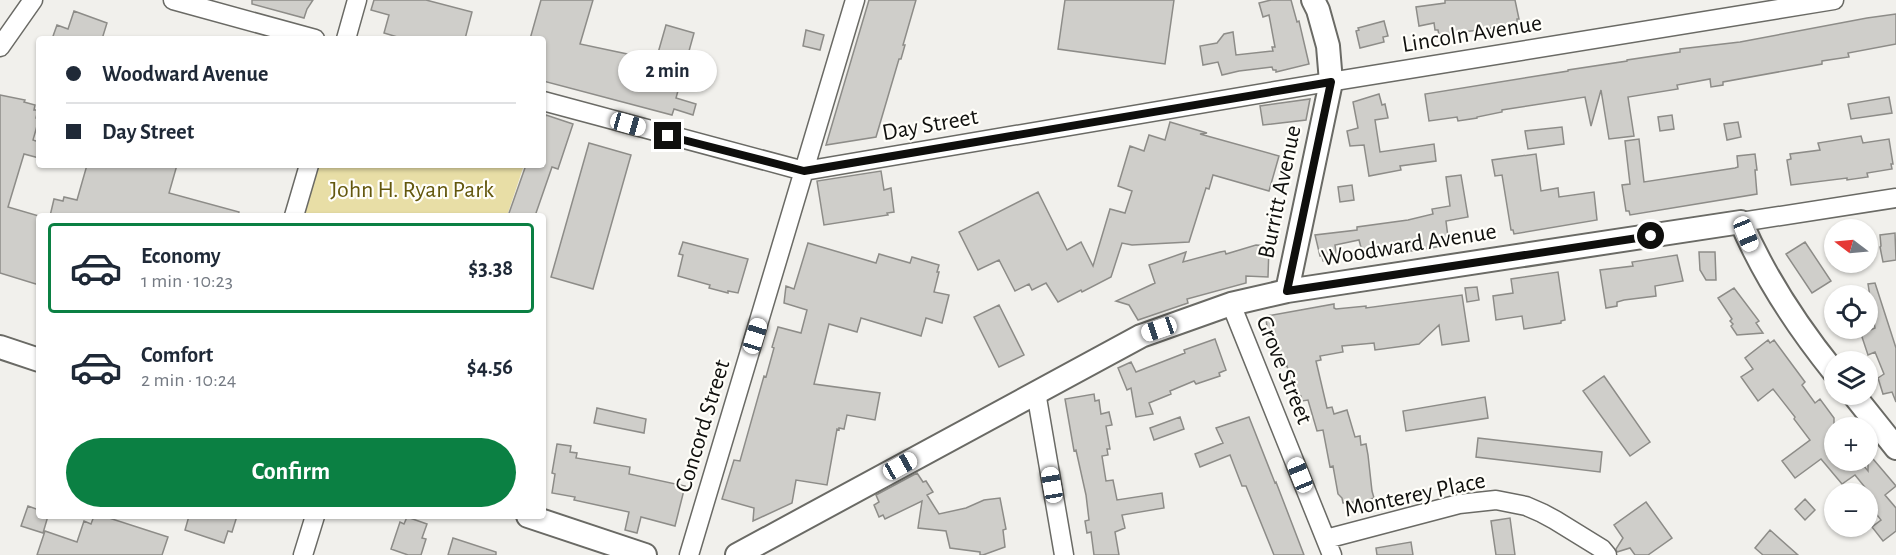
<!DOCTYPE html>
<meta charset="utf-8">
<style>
:root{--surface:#fff;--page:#f6f6f7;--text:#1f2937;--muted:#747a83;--line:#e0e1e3;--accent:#0b8043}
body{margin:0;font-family:"Alegreya Sans",sans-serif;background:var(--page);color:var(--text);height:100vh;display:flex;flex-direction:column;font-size:22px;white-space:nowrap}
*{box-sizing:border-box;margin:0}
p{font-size:20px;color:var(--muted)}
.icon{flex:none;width:33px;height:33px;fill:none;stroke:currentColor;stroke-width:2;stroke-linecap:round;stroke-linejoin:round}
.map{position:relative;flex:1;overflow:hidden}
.details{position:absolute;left:36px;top:213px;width:510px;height:306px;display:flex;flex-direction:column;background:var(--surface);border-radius:6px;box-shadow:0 2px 4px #0004}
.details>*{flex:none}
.banner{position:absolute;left:36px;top:36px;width:510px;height:132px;border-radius:6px;box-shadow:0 2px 4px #0004;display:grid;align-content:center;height:132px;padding:0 30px;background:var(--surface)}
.needle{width:39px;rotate:286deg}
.fabs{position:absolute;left:1824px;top:219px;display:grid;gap:12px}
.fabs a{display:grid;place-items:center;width:54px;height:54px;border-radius:50%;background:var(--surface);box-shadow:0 2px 4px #0004;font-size:30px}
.end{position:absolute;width:27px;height:27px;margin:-14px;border:8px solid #0f0f0d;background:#fff;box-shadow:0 0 0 3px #fff}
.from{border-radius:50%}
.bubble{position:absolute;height:42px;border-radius:21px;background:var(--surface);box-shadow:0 2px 4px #0004;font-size:20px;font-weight:700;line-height:42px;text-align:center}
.car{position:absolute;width:18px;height:36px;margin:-18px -9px;border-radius:8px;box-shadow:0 0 4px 2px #0007;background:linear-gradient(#fff 24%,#345 0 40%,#fff 0 76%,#345 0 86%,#fff 0)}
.banner b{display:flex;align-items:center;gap:21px;height:57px;font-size:22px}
.banner b+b{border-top:2px solid var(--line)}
.banner i{width:15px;height:15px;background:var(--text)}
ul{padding:10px 0 0;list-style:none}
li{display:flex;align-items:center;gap:18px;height:90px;margin:0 12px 9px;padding:0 18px;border:3px solid transparent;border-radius:6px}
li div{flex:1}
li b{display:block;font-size:22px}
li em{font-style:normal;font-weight:700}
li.current{border-color:var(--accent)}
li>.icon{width:54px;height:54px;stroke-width:1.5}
.button{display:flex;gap:12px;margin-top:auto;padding:12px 30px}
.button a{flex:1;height:69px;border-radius:36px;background:var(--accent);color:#fff;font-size:24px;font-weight:700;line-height:69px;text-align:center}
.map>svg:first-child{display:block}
</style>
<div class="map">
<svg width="1896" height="555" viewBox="0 0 1896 555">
<rect width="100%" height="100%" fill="#f1f0ec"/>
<path fill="#e8dea6" d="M316 165H524L507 216H301Z"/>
<path fill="#cfceca" stroke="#8d8c88" stroke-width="1.5" d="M252 0H313L307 9 304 18 252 4Z
M374 0H426L472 12 465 39H404L384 33 389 15 371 10Z
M541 0H593L580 44 656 60 666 25 694 33 676 98 696 104 693 115 674 109 672 115 543 81V39H530Z
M869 0H916L903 45H905L901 59H899L876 137 826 145Z
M1065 0H1174L1165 64 1058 49Z
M1271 0H1291L1297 22 1299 21 1309 64 1276 72V70H1273L1272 67 1239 71 1222 75 1218 62 1203 65 1200 46 1217 43 1224 34 1233 32 1236 55 1273 51 1272 47H1275L1269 15 1263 17 1259 3Z
M1445 0H1515L1519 19H1517V23L1487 29 1439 35 1438 30H1435L1434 23 1419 26 1416 7 1445 3Z
M74 11 107 23 102 39H52L57 25 68 29Z
M1896 14V44L1848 53 1849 57 1822 61V64L1723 82V85L1711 87 1710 79 1677 85 1678 89 1628 97 1634 136 1609 139 1601 90 1591 126 1585 97 1508 109 1502 110V112L1477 117V118L1458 121 1457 117 1429 121 1425 94 1568 71V70L1627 61V60L1680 52V49L1740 42 1867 18Z
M1384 21 1388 36 1383 37 1384 42 1360 48 1356 31 1359 30 1358 28Z
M806 30 824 35 820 50 803 46Z
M1379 94 1382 105 1385 104 1388 118 1375 120 1380 152 1434 144 1436 161 1400 166 1401 170 1369 176 1364 145 1350 146 1347 131 1358 128 1353 102Z
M0 95 25 100 24 102 35 105 34 110H38L36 118 39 119 33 140 39 142V158L24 154 8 207 39 216V285L0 273Z
M1889 97 1892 113 1851 119 1848 104Z
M1310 99 1306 120 1263 125 1260 106Z
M546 115 573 124 558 169 552 167 535 216H508L526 165H545L543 164V123Z
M1672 115 1674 129 1660 131 1658 117Z
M1170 122 1207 133 1200 134 1279 156 1269 191 1213 175 1209 189 1206 188 1189 242 1132 245 1122 243 1111 277 1082 292 1081 290 1058 302 1046 283 1032 290 1029 284 1015 291 999 260 978 270 959 232 1038 192 1067 250 1081 242 1093 266 1110 209 1125 213 1132 191 1118 186 1130 146 1144 151 1149 135 1165 140Z
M1738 122 1741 137 1727 140 1724 124Z
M1562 127 1564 144 1528 149 1525 131Z
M1861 136 1863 143 1889 139 1893 164H1891L1892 169 1867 173 1868 177 1847 180V178L1791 185 1787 160 1791 159 1790 154 1820 150 1818 143Z
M1639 139 1644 182 1735 168 1738 167 1737 156 1755 154 1757 170H1755L1757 194 1630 215 1629 211H1626L1622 185 1630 184 1625 141Z
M589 143 631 155 593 289 551 277Z
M1536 154 1541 191 1558 188 1559 197 1594 192 1597 220 1514 234 1513 230H1511L1502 175 1495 176 1492 160Z
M87 165H177L169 193 239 212 238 216H50L54 199 63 201 64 197 77 200Z
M881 171 884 190 891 188 894 212 887 213 888 215 824 225 817 181Z
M1461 175 1468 217 1446 221 1449 245 1386 255 1385 252 1363 255 1359 240 1335 245 1337 259 1323 261 1322 256H1320L1315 235 1357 230V227L1408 220 1433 214 1432 209 1450 206 1446 177Z
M1352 185 1354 200 1340 202 1338 187Z
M1895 233 1896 260 1883 262 1880 247 1881 246 1880 235Z
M683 242 748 259 738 293 728 291V293L709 288 710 285 678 276 683 255 679 254Z
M1805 242 1831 281 1812 293 1786 254Z
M808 243 876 263 879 254 910 263 912 257 939 265 937 272H939L934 292 949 295 942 323 926 318 921 336 861 318 857 332 829 324 814 384 880 393 875 420 847 415 844 429 839 428V430L837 429 827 485 796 480 792 503 753 521 754 508 722 499 734 460 740 461 764 376 766 377 774 348 772 347 778 327 801 333 807 310 784 303 786 286 794 289Z
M1256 245 1269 246 1268 277 1246 276V283L1187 299 1188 303 1138 320 1129 305 1116 301 1155 283 1149 265 1186 252 1183 262 1220 252 1225 251 1226 254Z
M1699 252H1715L1716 280H1706L1700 270Z
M1677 255 1683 281 1655 286 1656 296 1624 300 1617 302V306L1606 308 1600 270 1633 266 1632 262Z
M1558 272 1565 320 1561 321V323L1524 329 1522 316 1496 320 1493 296 1513 293 1511 279Z
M1875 283 1896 348V402L1892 392 1883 394 1878 378 1884 374 1875 352 1868 355 1861 334 1875 328 1868 284Z
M1477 287 1479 300 1467 302 1465 288Z
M1734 288 1759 321 1756 323 1763 333 1737 335 1731 326 1733 324 1730 321 1732 319 1718 298Z
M1462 295 1469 341 1442 345 1439 325 1419 344 1375 350 1374 343 1342 346 1343 352 1320 356 1321 360 1316 361 1327 408 1332 407 1334 414 1347 410 1355 437 1360 436 1361 445 1366 444 1368 455 1372 491 1374 498 1367 500V502L1353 504V502L1343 503 1342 498 1338 494 1333 466 1330 467 1323 430 1317 431 1308 400 1302 401 1301 396 1295 397 1287 366 1279 368 1274 351 1273 341 1269 342 1266 319 1267 316 1334 304V308L1336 309 1366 306V308Z
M999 305 1024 355 999 367 974 317Z
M1215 339 1226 370 1219 373 1220 376 1196 384 1194 381 1170 391 1171 394 1149 403 1153 414 1136 417 1131 388 1127 390 1118 368 1131 362 1136 372 1185 353 1184 350Z
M1768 340 1770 343 1774 340 1785 355 1805 382 1802 385 1815 403 1820 399 1834 418V460H1859L1868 471V453L1896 486 1885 495 1896 508V531L1883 541 1872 527 1881 520 1868 503V491L1855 475 1842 484 1821 459 1795 478 1782 461 1810 440 1794 419 1795 417 1773 389 1758 401 1741 377 1753 369 1745 358Z
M1604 376 1650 442 1630 456 1583 391Z
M1094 394 1095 401 1099 400 1101 414 1109 412 1112 425 1106 426 1110 449H1107L1108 455 1102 456 1106 481 1113 480 1117 500 1162 493 1164 508 1122 515 1125 528 1115 532 1119 555H1094L1091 532 1087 533 1085 521 1089 520 1086 495 1076 450 1074 451 1065 399Z
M1485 397 1488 418 1406 431 1403 411Z
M597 408 646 419 644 433 594 423Z
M1180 417 1184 429 1154 440 1150 428Z
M1249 417 1275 483 1276 482 1304 555H1274L1246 486H1242L1230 455 1200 467 1195 454 1223 443 1216 428Z
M1478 438 1602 452 1600 472 1476 457Z
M557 444 571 446 570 452 577 453 576 458 630 467 629 474 685 486 675 526 641 517 637 533 625 530 629 512 574 500 575 497 552 493 555 474 552 473Z
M917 473 923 482 926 481 933 492 927 495 939 514 966 508 984 500 1000 498 1006 529 1003 530 1005 547 983 555H980V552L950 548 946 531 918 528 922 501 885 519 883 515 879 517 874 505 879 502 876 495Z
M1805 499 1815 510 1805 520 1795 509Z
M1646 502 1672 538 1648 555H1635L1630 548 1617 552 1616 549 1623 538 1614 525Z
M28 506 39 510V516H48L43 533 21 526Z
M94 516H103L168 537 162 555H37L45 531 77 542 84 521 91 524Z
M189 516H237L232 532 228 531 224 543 185 530Z
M407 517 427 524 422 538 426 539 421 555H408L391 549 400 522 404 524Z
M1510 518 1515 555H1496L1491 521Z
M1770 530 1798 555H1763L1755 548Z
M453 538 496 552V555H448Z
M1411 542 1413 555H1377L1376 548Z"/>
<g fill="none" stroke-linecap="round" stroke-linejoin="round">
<g stroke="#6a6a65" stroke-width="21">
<path id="minor" d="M173 0 315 39
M346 39 357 0
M0 47 33 0
M543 101 804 171 1317 84 1834 0
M294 216 309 165
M1741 222 1896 198
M1231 304 1332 555
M1036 392 1064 555
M1326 539 1459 504 1496 500 1526 506 1542 513 1555 520 1602 549 1607 555
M303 555 315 516
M689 555 855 0"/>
</g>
<g stroke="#6a6a65" stroke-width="26">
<path id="major" d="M1287 291 1331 82 1328 46 1318 10 1313 0
M0 347 39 360
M1853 394 1896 448
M528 516 645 555
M737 555 1141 336 1231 304 1287 291 1741 222C1765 278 1797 326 1834 372"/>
</g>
<use href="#minor" stroke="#fff" stroke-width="18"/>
<use href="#major" stroke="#fff" stroke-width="22"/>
</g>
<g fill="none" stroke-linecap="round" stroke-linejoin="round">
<path stroke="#0f0f0d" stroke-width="8" d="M668 136 804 171 1331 82 1287 291 1651 236"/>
</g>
<g text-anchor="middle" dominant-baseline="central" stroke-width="4.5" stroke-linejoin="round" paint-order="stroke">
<g font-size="24" fill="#0f0f0d" stroke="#fffef9">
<text transform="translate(1472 34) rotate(-9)">Lincoln Avenue</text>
<text transform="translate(930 125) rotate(-10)">Day Street</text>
<text transform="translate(1280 192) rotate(-78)">Burritt Avenue</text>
<text transform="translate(1409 245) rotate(-9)">Woodward Avenue</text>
<text transform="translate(1284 370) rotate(68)">Grove Street</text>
<text transform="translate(703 426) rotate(-73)">Concord Street</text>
<text transform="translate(1415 495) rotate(-12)">Monterey Place</text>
</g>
<g font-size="24" fill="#63570d" stroke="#fffef9">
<text x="412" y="190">John H. Ryan Park</text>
</g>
</g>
</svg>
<div class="fabs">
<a><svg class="needle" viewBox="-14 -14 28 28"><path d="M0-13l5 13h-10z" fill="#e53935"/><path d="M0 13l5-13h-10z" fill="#747a83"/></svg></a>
<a><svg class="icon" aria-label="locate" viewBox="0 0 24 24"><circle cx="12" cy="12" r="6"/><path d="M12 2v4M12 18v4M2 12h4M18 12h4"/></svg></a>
<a><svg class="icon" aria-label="layers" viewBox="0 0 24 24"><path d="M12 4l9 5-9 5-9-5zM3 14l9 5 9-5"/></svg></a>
<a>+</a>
<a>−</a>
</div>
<i class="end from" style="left:1651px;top:236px"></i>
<i class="end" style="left:668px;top:136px"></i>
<div class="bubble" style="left:618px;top:50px;width:99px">2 min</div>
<i class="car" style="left:628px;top:124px;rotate:106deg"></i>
<i class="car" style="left:1746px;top:234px;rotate:158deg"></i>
<i class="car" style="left:1159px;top:329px;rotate:251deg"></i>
<i class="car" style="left:755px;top:336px;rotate:17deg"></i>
<i class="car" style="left:900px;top:466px;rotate:61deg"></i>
<i class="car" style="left:1300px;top:475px;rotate:338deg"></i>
<i class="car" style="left:1052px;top:485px;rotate:350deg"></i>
<div class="banner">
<b><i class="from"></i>Woodward Avenue</b>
<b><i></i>Day Street</b>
</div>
<section class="details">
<ul>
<li class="current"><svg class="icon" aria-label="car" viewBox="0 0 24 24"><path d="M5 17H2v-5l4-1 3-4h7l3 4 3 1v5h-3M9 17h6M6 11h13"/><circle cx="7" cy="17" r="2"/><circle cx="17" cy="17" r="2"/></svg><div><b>Economy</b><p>1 min · 10:23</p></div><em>$3.38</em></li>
<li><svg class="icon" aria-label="car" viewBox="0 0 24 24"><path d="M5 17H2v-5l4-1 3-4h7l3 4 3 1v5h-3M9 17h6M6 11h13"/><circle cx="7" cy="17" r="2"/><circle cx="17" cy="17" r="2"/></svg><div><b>Comfort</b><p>2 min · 10:24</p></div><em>$4.56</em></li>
</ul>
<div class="button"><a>Confirm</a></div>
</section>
</div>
